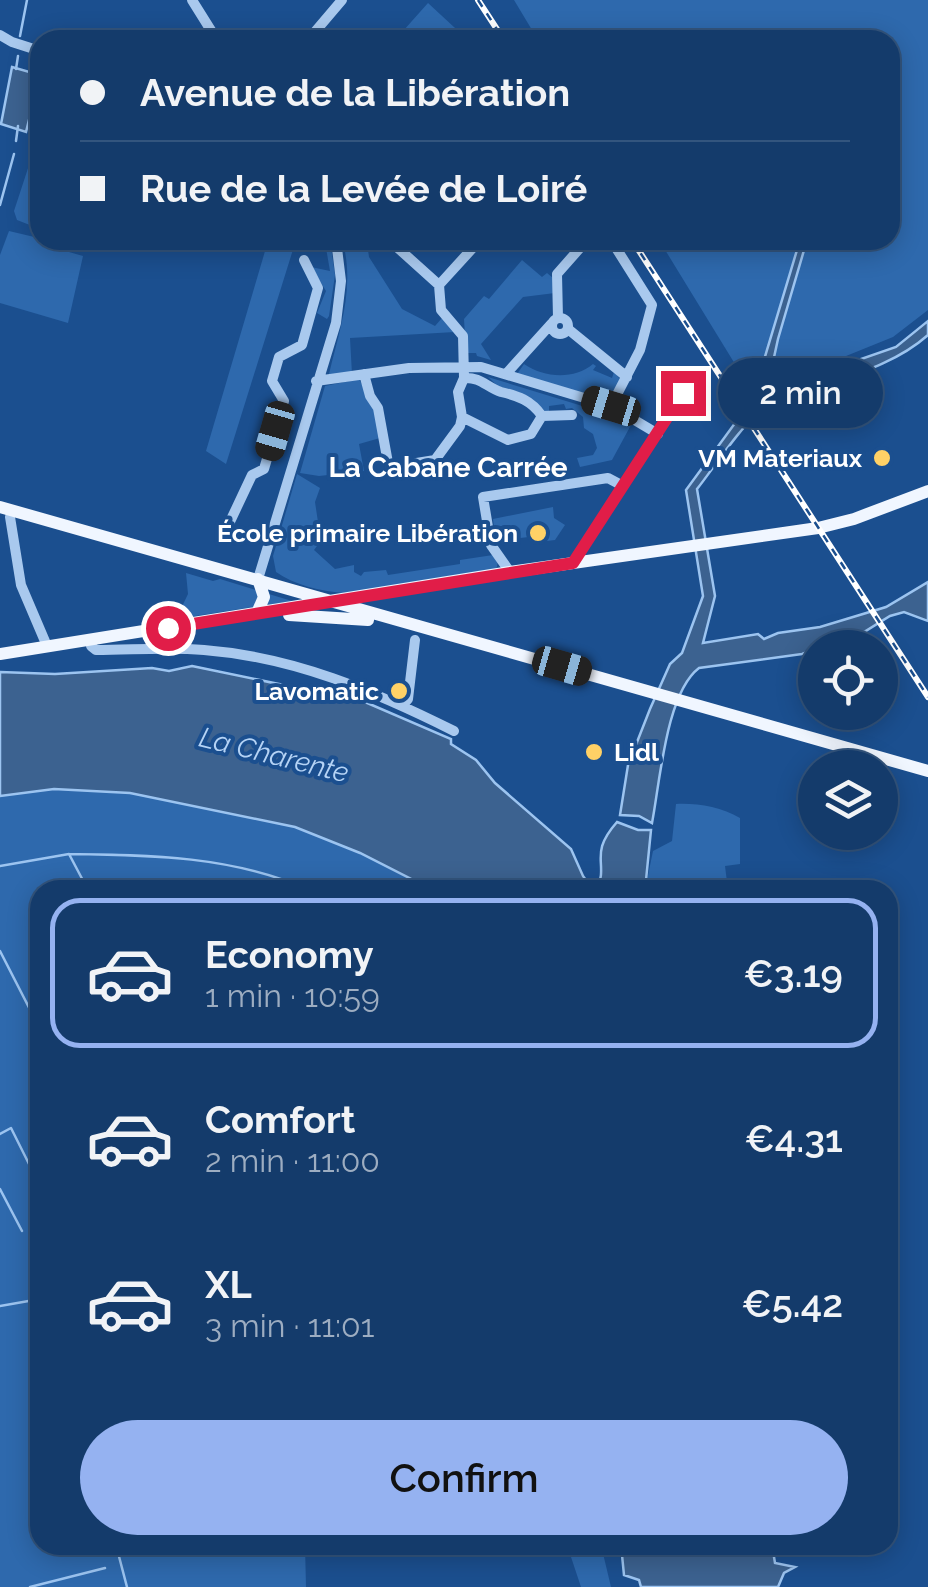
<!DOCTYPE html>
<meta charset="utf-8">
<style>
:root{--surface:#143b6b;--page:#214673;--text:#f1f3f6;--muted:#9dadc1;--line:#33557e;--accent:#95b2f1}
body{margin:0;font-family:Raleway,sans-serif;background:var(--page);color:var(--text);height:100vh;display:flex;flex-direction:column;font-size:38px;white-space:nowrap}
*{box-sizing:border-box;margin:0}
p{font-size:32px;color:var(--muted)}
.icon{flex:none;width:55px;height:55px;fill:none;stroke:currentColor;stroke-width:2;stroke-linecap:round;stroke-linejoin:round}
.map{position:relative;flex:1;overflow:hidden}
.panel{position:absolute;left:30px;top:880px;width:868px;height:675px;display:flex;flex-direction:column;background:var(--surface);border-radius:30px;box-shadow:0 5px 25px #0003,0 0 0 2px var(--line)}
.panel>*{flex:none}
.hud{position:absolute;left:30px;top:30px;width:870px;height:220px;border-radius:30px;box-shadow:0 5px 25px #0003,0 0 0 2px var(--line);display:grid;align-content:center;height:220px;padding:0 50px;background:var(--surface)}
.controls{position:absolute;left:798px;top:630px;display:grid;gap:20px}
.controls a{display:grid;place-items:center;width:100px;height:100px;border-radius:50%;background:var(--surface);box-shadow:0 5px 25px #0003,0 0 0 2px var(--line);font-size:50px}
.end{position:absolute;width:45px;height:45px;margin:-22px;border:12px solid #e11d48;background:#fff;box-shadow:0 0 0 5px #fff}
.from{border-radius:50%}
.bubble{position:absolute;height:70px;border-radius:35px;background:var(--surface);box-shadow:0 5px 25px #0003,0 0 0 2px var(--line);font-size:32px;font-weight:600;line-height:70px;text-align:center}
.car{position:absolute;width:30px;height:60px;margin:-30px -15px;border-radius:12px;box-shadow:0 0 8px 2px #0007;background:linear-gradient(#222 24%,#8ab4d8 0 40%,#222 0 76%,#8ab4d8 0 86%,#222 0)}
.hud b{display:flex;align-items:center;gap:35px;height:95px;font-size:38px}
.hud b+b{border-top:2px solid var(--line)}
.hud i{width:25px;height:25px;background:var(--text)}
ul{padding:18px 0 0;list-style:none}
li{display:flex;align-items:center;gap:30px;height:150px;margin:0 20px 15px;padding:0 30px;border:5px solid transparent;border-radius:30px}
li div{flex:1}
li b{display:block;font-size:38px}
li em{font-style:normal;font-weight:600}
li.on{border-color:var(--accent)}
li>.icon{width:90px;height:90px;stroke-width:1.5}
.button{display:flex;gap:20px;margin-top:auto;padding:20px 50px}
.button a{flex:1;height:115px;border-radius:60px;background:var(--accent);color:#111;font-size:40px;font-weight:600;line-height:115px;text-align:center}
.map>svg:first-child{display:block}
</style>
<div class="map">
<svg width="928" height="1587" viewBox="0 0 928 1587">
<rect width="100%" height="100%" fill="#1b4f8f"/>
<path fill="#2e69ad" d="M514 0H928V310L893 337 772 386 746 382 659 240H890V40H538Z
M428 3 468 40H395Z
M31 159H40V229L17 220 14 211Z
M9 231 47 240 48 246 83 256 68 323 0 303V255Z
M282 240H330L335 275 329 316 327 319 317 313 326 291 311 267 330 271 326 248 296 240 226 464 206 451 268 241 280 244Z
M367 243 369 257 402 309 435 326 442 318 455 332 350 338 352 374H329C339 332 354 291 344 247Z
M522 260 542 277 547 273 553 278 555 293 523 297 481 344 491 360 477 356 476 353H466L464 319 484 296 489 299Z
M524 364C544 378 574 380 593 364L596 366 593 370 612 378 614 372 621 380 611 401 517 374Z
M488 377 615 416 631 425 612 460 580 467 577 458 593 455 597 448 593 434 584 428 583 417 572 408 566 409 564 404 549 406V411L544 412 519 392 502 390Z
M359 379 376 409 380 438 359 444 364 471 319 476 300 473 325 386Z
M297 474 320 488 315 502 318 522 329 530 314 550 335 569 354 565V572L361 576 364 572 386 570 388 575 460 564V560L493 555 498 561 496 572 343 593C321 591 294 585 276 572L273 556Z
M553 507 554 518 565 525 555 540 539 542 538 536 520 538 510 525 494 527 493 519Z
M186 573 213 581 220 579 292 601 176 619 188 594Z
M0 778 305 799 441 890H40V1545H305L306 1587H0Z
M676 804C697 803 721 807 740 818V864L725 866 728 890H645L653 851 672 841Z
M567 1545H601L611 1587H581Z"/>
<path fill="#3c6290" stroke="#9cc4f0" stroke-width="2.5" d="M12 67 40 75 26 132 1 124Z
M800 240H807L778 339 764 403 818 374 896 347 928 321V335C882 376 813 382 761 412 744 421 711 472 697 489L715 596 703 643 758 634 764 639 778 633 820 627 886 607 928 582V621L904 612 890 616 864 632 802 654 699 668C666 693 660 782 652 823L639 816 620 815 628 765 650 709 670 664 682 653 703 596 686 490 752 400Z
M192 666 365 702 451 739V744L476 760 495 783 571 849 583 876 593 890H433L360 853 295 827 130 793 54 789 0 796V672L55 674 152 668 169 671Z
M617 822 638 830H651L645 890H597C609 862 588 855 617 822Z
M621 1545H772L775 1563 795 1567 784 1573 778 1587H641L639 1580 624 1575Z"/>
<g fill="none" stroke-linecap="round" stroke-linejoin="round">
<path stroke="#9cc4f0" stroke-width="2.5" d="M20 36 27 0
M16 69 18 56
M16 141 18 126
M0 205 14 154
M69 854C151 855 233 856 309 890
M0 866 69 854 88 890
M0 951 40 1029
M0 1134 11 1128 40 1186
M0 1189 22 1231
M0 1306 40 1299
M116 1545 127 1587
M30 1587 105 1568"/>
<path stroke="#a9c9ee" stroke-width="10" d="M192 0 217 40
M0 35 12 42 40 51
M308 40 342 0
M389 240 439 285 480 240
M611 240 652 305 640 350 611 406
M337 242 356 240
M439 285 441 310 463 336 464 378 458 392 462 417
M552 326a8 8 0 1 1 16 0a8 8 0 1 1-16 0Z
M558 318 557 274 587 240
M568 329 627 377
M364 374 370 396 378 408 388 463 392 467 435 460 460 426 462 417
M506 374 552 323
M464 378C481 377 486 387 501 392 518 396 531 400 542 416
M316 381 409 368 481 367 611 406 658 434
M462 417 508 440 531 434 542 416 572 415
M12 510 10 517 21 585 47 646
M227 528 252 475 264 469 284 401 272 381 279 357 302 345 318 288 304 260
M573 563 683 393
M510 572 491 545 483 497 608 478 623 486
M258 579 336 323 341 281 336 240
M91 640V646L96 650C132 650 168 647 204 650 294 657 374 691 454 731
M403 705 408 699 415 640"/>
<path stroke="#f0f6ff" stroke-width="12" d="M0 507 928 771
M257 613 264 597 258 579
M289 615 368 620
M0 654 510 572 818 528 854 519 928 491"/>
<g stroke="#fff" stroke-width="6">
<path id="rail" d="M478 0 504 40
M632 240 928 697"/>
</g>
<use href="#rail" stroke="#1b4f8f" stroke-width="2.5" stroke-dasharray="8" stroke-linecap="butt"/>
</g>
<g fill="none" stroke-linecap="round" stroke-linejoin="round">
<path stroke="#e11d48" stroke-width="12" d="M168 628 573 563 683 393"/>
</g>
<g fill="#ffd166" stroke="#1b4f8f" stroke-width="4">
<circle cx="882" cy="458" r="10"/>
<circle cx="538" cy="533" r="10"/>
<circle cx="399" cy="691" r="10"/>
<circle cx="594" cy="752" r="10"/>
</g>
<g text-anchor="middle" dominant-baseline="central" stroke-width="8" stroke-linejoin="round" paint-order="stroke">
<g font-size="25" font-weight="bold" fill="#fff" stroke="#1b4f8f" text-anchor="end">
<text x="862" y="458">VM Materiaux</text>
<text x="518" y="533">École primaire Libération</text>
<text x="379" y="691">Lavomatic</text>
<text x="614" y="752" text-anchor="start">Lidl</text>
</g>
<g font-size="28" font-weight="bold" fill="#fff" stroke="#1b4f8f">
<text x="448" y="467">La Cabane Carrée</text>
</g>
<g font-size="28" font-style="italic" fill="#b5d3f5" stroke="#1b4f8f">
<text transform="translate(274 755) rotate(14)">La Charente</text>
</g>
</g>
</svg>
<div class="controls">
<a><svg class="icon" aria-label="locate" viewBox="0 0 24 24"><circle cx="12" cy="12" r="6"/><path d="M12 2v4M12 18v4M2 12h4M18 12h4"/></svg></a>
<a><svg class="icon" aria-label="layers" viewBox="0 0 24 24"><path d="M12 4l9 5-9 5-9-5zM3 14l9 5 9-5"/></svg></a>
</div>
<i class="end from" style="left:168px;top:628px"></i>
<i class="end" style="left:683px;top:393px"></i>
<div class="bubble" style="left:718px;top:358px;width:165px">2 min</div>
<i class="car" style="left:611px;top:406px;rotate:287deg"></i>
<i class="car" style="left:275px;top:431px;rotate:196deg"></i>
<i class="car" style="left:562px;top:666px;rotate:106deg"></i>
<div class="hud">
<b><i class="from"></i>Avenue de la Libération</b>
<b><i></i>Rue de la Levée de Loiré</b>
</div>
<section class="panel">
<ul>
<li class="on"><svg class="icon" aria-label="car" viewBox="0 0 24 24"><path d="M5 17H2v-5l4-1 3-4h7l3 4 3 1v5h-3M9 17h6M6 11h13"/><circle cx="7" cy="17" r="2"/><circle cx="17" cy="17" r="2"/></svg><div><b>Economy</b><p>1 min · 10:59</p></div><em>€3.19</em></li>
<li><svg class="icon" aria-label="car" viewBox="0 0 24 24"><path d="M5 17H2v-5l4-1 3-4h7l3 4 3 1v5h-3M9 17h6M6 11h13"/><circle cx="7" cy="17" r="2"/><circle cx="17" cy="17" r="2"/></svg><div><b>Comfort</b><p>2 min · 11:00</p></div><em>€4.31</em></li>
<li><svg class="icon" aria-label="car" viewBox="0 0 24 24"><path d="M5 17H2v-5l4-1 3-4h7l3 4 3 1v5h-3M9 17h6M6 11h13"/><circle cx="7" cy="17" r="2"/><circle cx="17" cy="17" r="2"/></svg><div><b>XL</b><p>3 min · 11:01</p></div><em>€5.42</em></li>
</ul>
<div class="button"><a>Confirm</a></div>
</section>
</div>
